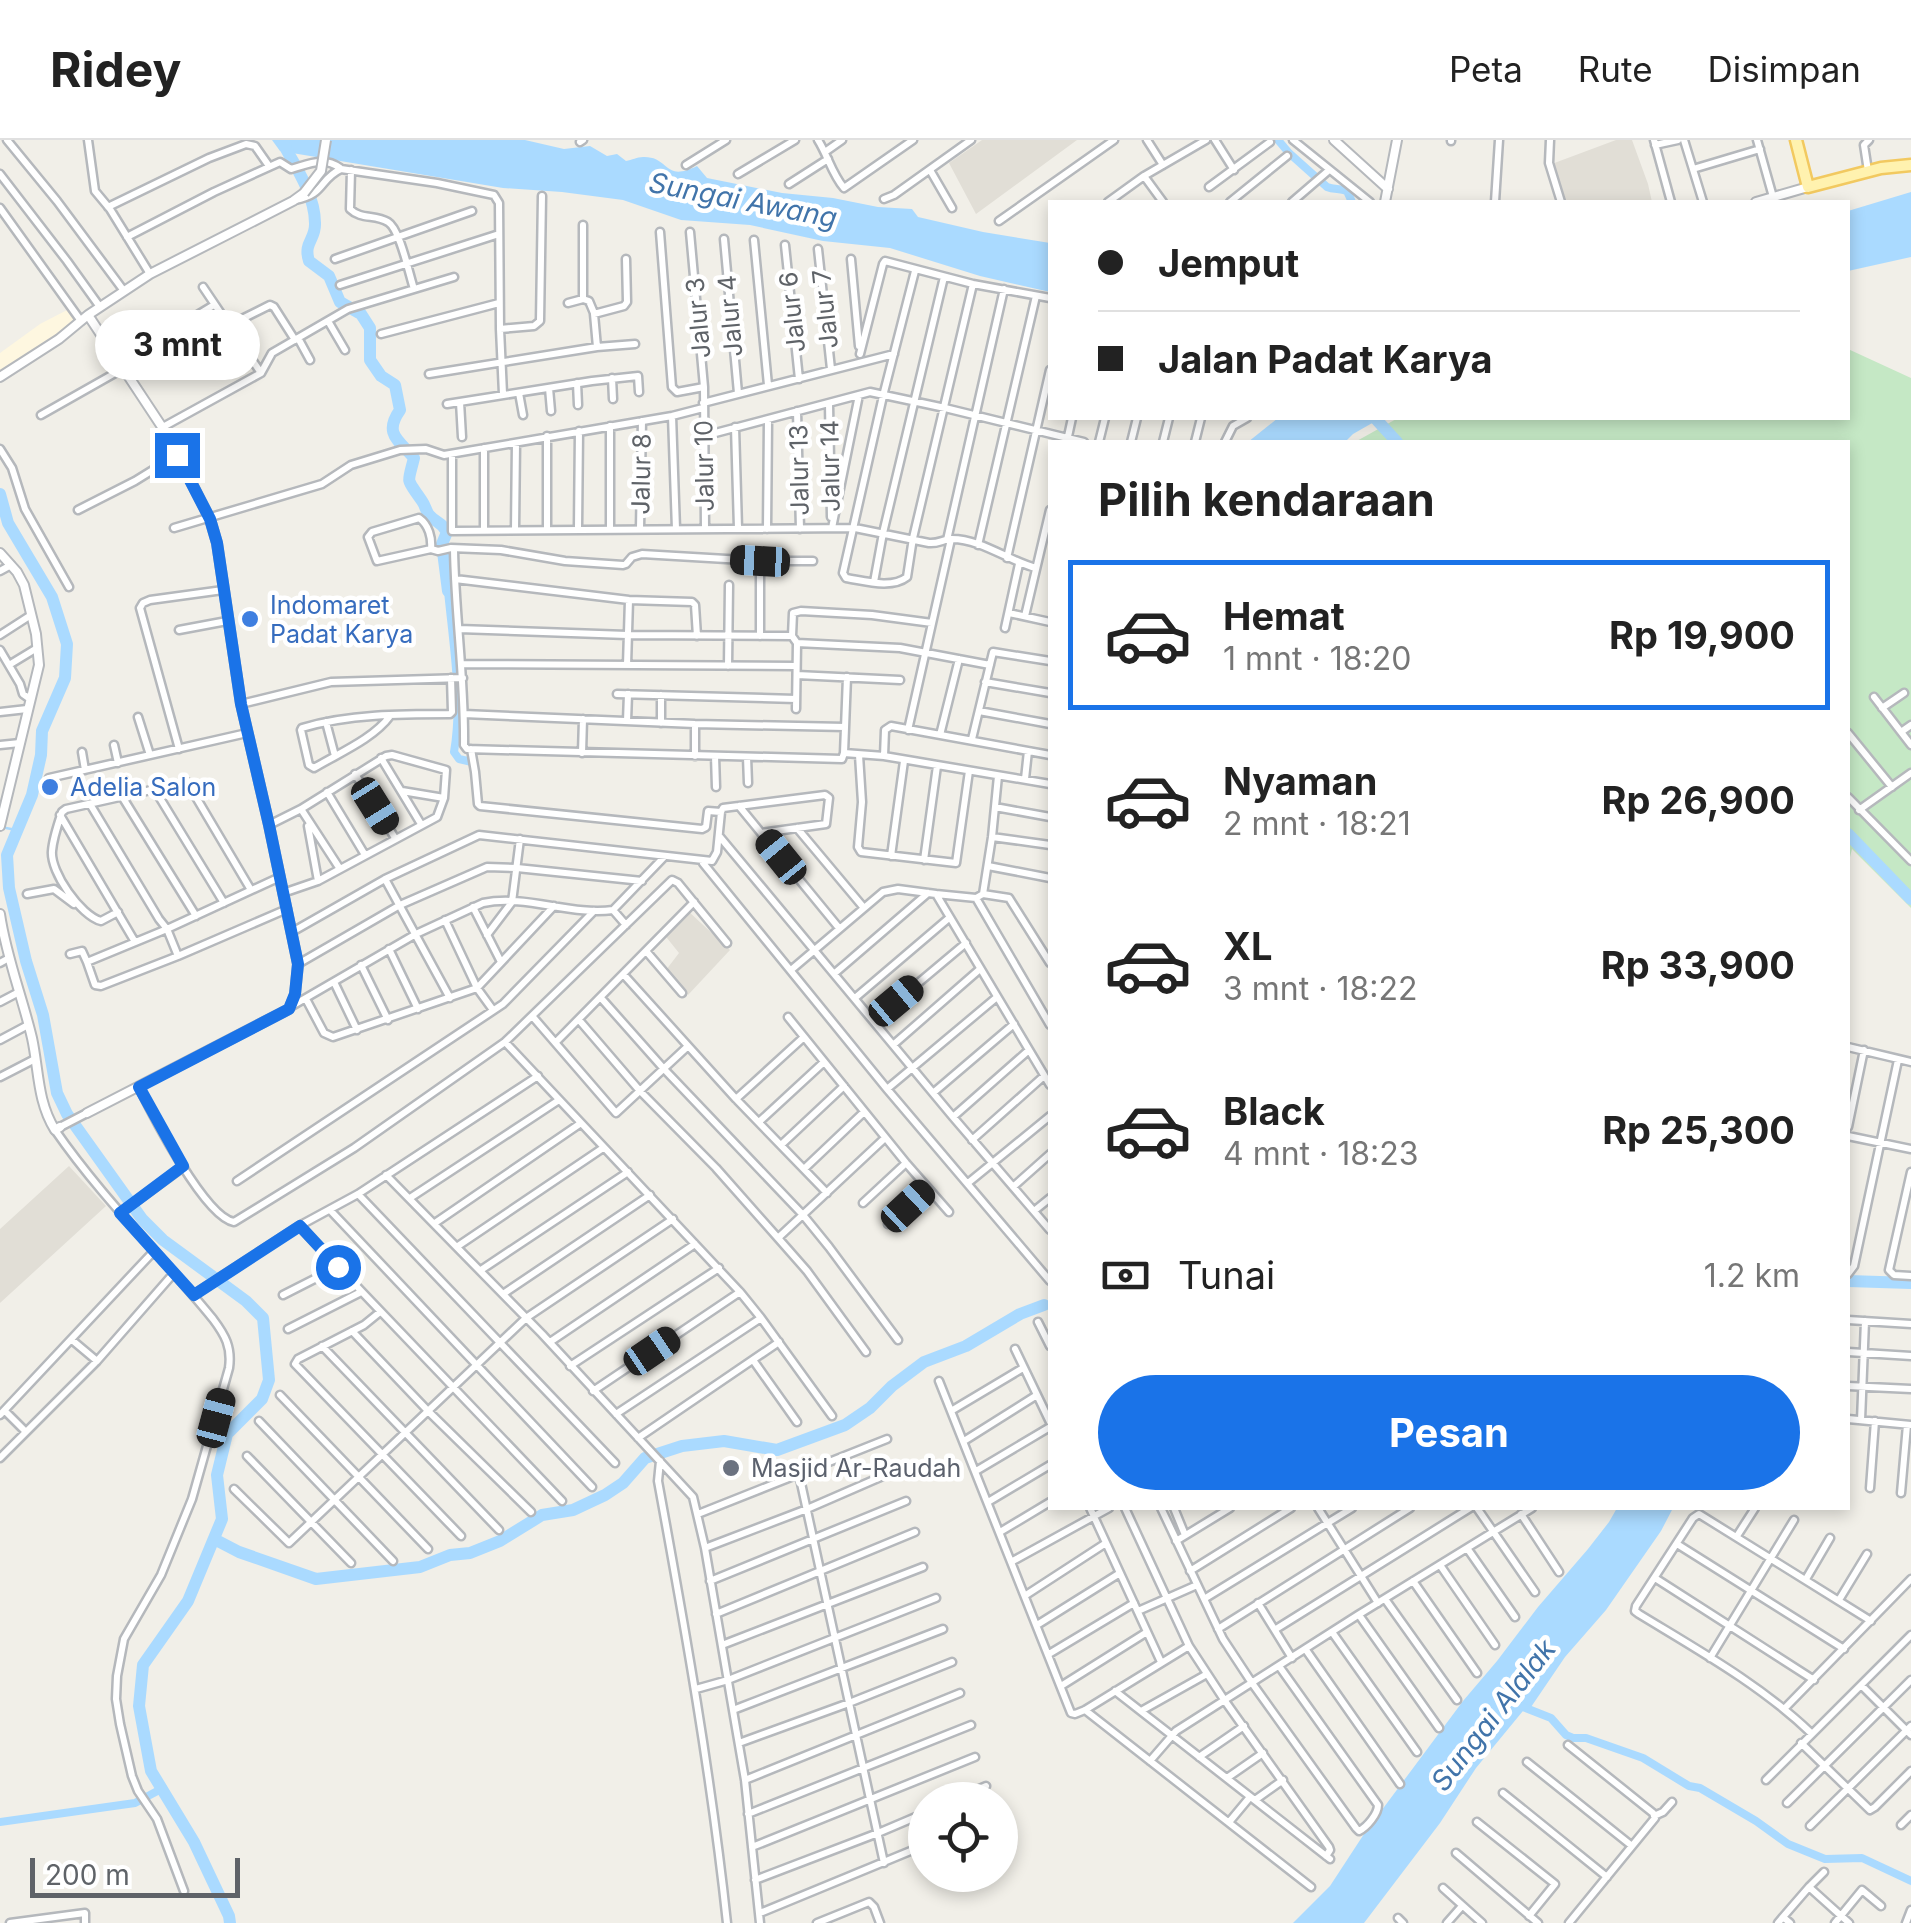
<!DOCTYPE html>
<html lang="id">
<meta charset="utf-8">
<style>
:root{--surface:#fff;--page:#f2f2f2;--text:#222;--muted:#767676;--line:#e0e0e0;--accent:#1a73e8}
body{margin:0;font-family:Inter,sans-serif;background:var(--page);color:var(--text);height:100vh;display:flex;flex-direction:column;font-size:38px;white-space:nowrap}
*{box-sizing:border-box;margin:0}
p{font-size:32px;color:var(--muted)}
.icon{flex:none;width:55px;height:55px;fill:none;stroke:currentColor;stroke-width:2;stroke-linecap:round;stroke-linejoin:round}
.map{position:relative;flex:1;overflow:hidden}
.drawer{position:absolute;left:1048px;top:300px;width:802px;height:1070px;display:flex;flex-direction:column;background:var(--surface);border-radius:0px;box-shadow:0 5px 15px #0003}
.drawer>*{flex:none}
.hud{position:absolute;left:1048px;top:60px;width:802px;height:220px;border-radius:0px;box-shadow:0 5px 15px #0003;display:grid;align-content:center;height:220px;padding:0 50px;background:var(--surface)}
.fabs{position:absolute;left:908px;top:1642px;display:grid;gap:20px}
.fabs a{display:grid;place-items:center;width:110px;height:110px;border-radius:50%;background:var(--surface);box-shadow:0 5px 15px #0003;font-size:50px}
.scale{position:absolute;left:30px;bottom:25px;width:210px;box-sizing:border-box;padding-left:10px;border:5px solid #5f6368;border-top:0;font-size:28px;line-height:35px;white-space:nowrap;color:#5f6368;-webkit-text-stroke:8px #fff;paint-order:stroke}
.end{position:absolute;width:45px;height:45px;margin:-22px;border:12px solid #1a73e8;background:#fff;box-shadow:0 0 0 5px #fff}
.from{border-radius:50%}
.bubble{position:absolute;height:70px;border-radius:35px;background:var(--surface);box-shadow:0 5px 15px #0003;font-size:32px;font-weight:700;line-height:70px;text-align:center}
.car{position:absolute;width:30px;height:60px;margin:-30px -15px;border-radius:12px;box-shadow:0 0 8px 2px #0007;background:linear-gradient(#222 24%,#8ab4d8 0 40%,#222 0 76%,#8ab4d8 0 86%,#222 0)}
.hud b{display:flex;align-items:center;gap:35px;height:95px;font-size:38px}
.hud b+b{border-top:2px solid var(--line)}
.hud i{width:25px;height:25px;background:var(--text)}
ul{padding:0;list-style:none}
li{display:flex;align-items:center;gap:30px;height:150px;margin:0 20px 15px;padding:0 30px;border:5px solid transparent;border-radius:0px}
li div{flex:1}
li b{display:block;font-size:38px}
li em{font-style:normal;font-weight:700}
li.current{border-color:var(--accent)}
li>.icon{width:90px;height:90px;stroke-width:1.5}
h2{padding:0 50px;font-size:45px;line-height:120px}
.pay{display:flex;align-items:center;gap:25px;height:110px;padding:0 50px;font-size:38px}
.pay p{margin-inline-start:auto}
.cta{display:flex;gap:20px;margin-top:auto;padding:20px 50px}
.cta a{flex:1;height:115px;border-radius:60px;background:var(--accent);color:#fff;font-size:40px;font-weight:700;line-height:115px;text-align:center}
header{display:flex;align-items:center;gap:60px;box-sizing:border-box;height:140px;padding:0 50px;background:var(--surface);border-bottom:2px solid var(--line)}
header strong{font-size:48px}
nav{display:flex;gap:55px;margin-inline-start:auto;font-size:35px}
.map>svg:first-child{display:block}
</style>
<header>
<strong>Ridey</strong>
<nav><a>Peta</a><a>Rute</a><a>Disimpan</a></nav>
</header>
<div class="map">
<svg width="1911" height="1783" viewBox="0 0 1911 1783">
<rect width="100%" height="100%" fill="#f1efe8"/>
<path fill="#fef7e0" d="M71 168 82 181 0 241V213L40 184Z"/>
<path fill="#e1ded6" d="M982 0H1077L976 74 949 23Z
M1616 0H1632L1648 44 1652 62H1561L1549 25Z
M687 770 730 810 688 855 666 830 679 813 663 793Z
M69 1026 106 1066 0 1163V1089Z"/>
<path fill="#c5e8c5" d="M1848 209 1911 238V768L1852 709 1848 725V302H1355L1398 278H1848Z"/>
<path fill="#aadaff" d="M272 0H525L564 9 590 6 607 16 617 14 626 21C632 20 637 17 643 17 670 16 663 43 697 26L707 38 782 53 833 58 878 67 912 69 918 77 983 92 1050 103V152L980 136 890 108 823 101 750 85 681 80 623 60 562 52 503 48 280 11Z
M1911 52V117L1848 131V71Z
M1278 278H1381L1353 294 1345 302H1248Z
M1617 1368H1673L1661 1391 1606 1470 1565 1517 1529 1570 1527 1566 1476 1628 1440 1683 1364 1783H1293L1330 1746 1364 1694 1463 1561 1497 1521 1538 1467 1588 1409 1609 1382Z"/>
<g fill="none" stroke-linecap="round" stroke-linejoin="round">
<path stroke="#aadaff" stroke-width="2.5" d="M1 687 16 690"/>
<path stroke="#aadaff" stroke-width="8" d="M1278 0 1289 13 1327 47C1334 50 1340 48 1347 51L1352 62
M448 451C453 503 463 560 454 612L459 619 472 622 473 626
M1518 1565 1551 1578 1566 1595 1573 1598H1586L1643 1618 1689 1646 1700 1648 1756 1681 1788 1704 1825 1719 1862 1718 1911 1741
M0 1682 135 1663 163 1648"/>
<path stroke="#aadaff" stroke-width="12" d="M281 0C294 24 315 54 315 83 316 100 303 102 309 121L329 136 340 162 361 174 370 188V220L381 236 395 245 400 270C383 294 399 300 414 318 407 346 406 337 422 361 425 365 426 371 429 375 436 383 442 382 447 392L442 404 448 451
M1375 278 1397 302
M0 354 8 383 52 457 67 504 65 538 42 591 41 615 32 655 7 715 9 748 26 821 43 875 57 953 67 974 142 1079 163 1100 246 1161 263 1178 269 1240 262 1259 227 1294 217 1335 222 1379 188 1461 143 1525 139 1566 151 1631 194 1702 229 1776 230 1783
M1848 694 1911 759
M1848 1141 1911 1143
M214 1399 239 1412 316 1439 420 1427 450 1415 470 1413 500 1401 542 1375 573 1370 605 1355 623 1343 645 1318 682 1306 724 1301 777 1310 845 1285 870 1268 892 1246 924 1222 966 1206 1020 1174 1044 1165"/>
<g stroke="#b5b8bc" stroke-width="11">
<path id="minor" d="M7 0 57 61 124 151
M88 0 95 51 110 69 150 134
M818 0C828 16 832 34 844 48L913 0
M1147 0 1163 25
M1215 0 1234 30
M1293 0 1370 62
M1550 0 1549 23 1561 62
M1654 0 1671 62
M1684 0 1703 62
M1757 0 1773 57
M1451 1V0
M580 2 583 0
M1655 5 1678 0
M825 12 842 0
M686 25 726 0
M1693 29 1760 9
M351 30 350 69C361 80 375 74 388 82 400 89 409 134 414 149
M930 30 952 68
M1868 31 1864 5 1869 0
M0 34 67 121 100 167
M738 34 795 0
M1144 36 1163 62
M789 44 828 19
M1209 47 1270 2
M884 59 894 55 971 0
M295 60C325 55 319 39 341 29L437 43 494 55 499 63 500 189
M1108 62 1144 36 1206 0
M1230 62 1287 16
M1292 62 1328 31
M1495 62 1499 0
M108 67 209 18 246 4 255 6 269 26
M0 68 81 181
M999 81 1114 0
M583 85V159L589 161 594 173
M660 92 672 247 677 252 704 247
M690 92 704 247 705 389
M127 97 214 52 280 22 291 29C309 24 324 16 340 28
M724 99 738 253
M754 100 768 245
M785 105 799 239
M818 109 831 229
M335 119 472 71
M851 119 859 206
M915 131 883 256 843 433 846 438C865 441 892 449 907 437L913 398 973 144
M340 145 499 94
M203 147 261 233
M568 163 583 159
M328 181 345 210
M381 194 499 163
M298 198 310 220
M156 200 214 165
M597 207 635 204
M860 214 883 124 885 121 973 144 1050 158
M178 225 224 198 238 181 270 165 274 167 295 200
M429 234 597 207 594 174 624 166 627 162 626 119
M612 238 613 259
M577 243 578 265
M549 248 551 271
M519 253 523 275
M503 254 500 189 534 186 540 181 542 56
M460 262 462 297
M703 263 894 214
M447 264 592 241 638 236 639 252
M829 264 831 377
M797 271 800 389
M41 275 124 228
M672 276 676 389
M610 286V389
M163 287 261 233 272 213 348 169 454 137
M735 287 738 388
M704 296 870 252 945 268 1084 302
M1067 301 1072 278
M1099 302 1105 278
M1131 302 1137 278
M1163 302 1169 278
M1195 302 1201 278
M1225 302 1233 286 1247 278
M0 309 12 328 25 369 69 447
M452 314V391L855 388 929 403C938 404 944 399 952 399 981 399 1009 421 1036 428
M78 370 135 341 177 315
M174 388 322 344 351 325 400 310 426 309 444 315 672 276 703 268
M578 388 579 291
M640 388 642 281
M832 388 859 255
M547 389V296
M767 389 768 280
M484 390V308
M515 390 516 303
M947 400 1004 149
M978 405 1036 156
M431 409C432 398 429 385 419 378L372 392 368 397 377 421 431 409 438 411 451 408 501 410 565 421 623 425 626 424 632 417 642 414 760 421H813
M454 409C455 475 465 540 464 605L467 609 842 619 844 613 847 537
M1007 418 1050 230
M0 431 11 425
M455 439 629 460 692 462 695 465 697 496
M874 442 883 393 944 137
M1009 473 1050 482
M1025 476 1050 370
M1005 488 1019 424
M459 489 627 495 792 496 797 503 796 569
M179 490 227 481
M0 495 31 475
M760 496V421
M792 496 793 473 801 471 872 475 932 483
M797 503 900 508 990 525
M0 510 20 544 23 554 30 559
M462 524 796 526
M9 525 37 508
M627 525 629 460
M728 526 729 445
M797 535 900 540
M985 542 1050 553
M617 554 796 559
M1874 557 1911 605
M241 564 331 542 463 538
M1882 568 1904 553
M979 571 1050 584
M0 572 27 569
M464 574 695 584 845 587
M390 576C373 599 339 613 314 628L309 625 301 590 302 588C348 574 402 574 450 574L452 572 451 538
M138 577 150 615
M627 581 628 554
M326 582 335 616
M661 583V555
M908 590 951 399
M1901 592 1911 585
M1848 593 1892 647
M940 595 959 519
M972 599 993 512 1050 521
M0 605 20 603
M114 605 118 623
M179 609 140 468 143 463 150 460 223 450
M471 609 475 632 478 664 480 666 702 689 706 687 708 671 721 672
M82 612 85 630
M582 613 583 579
M844 613 884 616 1050 644
M859 615 862 662 858 707 861 712 956 723 969 631
M695 616V584
M715 616 716 647
M884 616 885 590 891 586 1050 615
M747 617 748 643
M381 618 421 684
M355 634 395 698
M49 638 247 593
M1025 639 1028 611
M155 650 224 763
M402 651 444 658
M327 652 365 715
M1848 657 1911 721
M123 658 196 776
M90 664 159 779 167 789 178 816
M739 666 839 788
M995 667 1050 677
M301 669 340 729
M1859 670 1911 633
M60 675 135 802
M269 685 301 669 386 616 392 615 446 630 444 658 437 677 318 741 283 753
M308 686 318 741
M797 688 864 768
M720 697 953 977 1050 1090
M992 697 1050 705
M891 716 904 621
M924 720 937 626
M703 723 887 949 1050 1141
M988 726 1050 738
M385 739 450 858
M27 754 54 749 74 764
M936 754 976 758 983 754 1009 758 1050 823
M983 754 992 697 998 636
M976 758 1050 885
M473 767 501 822
M613 770 626 785
M118 772 101 781C81 776 50 732 52 711 53 698 58 684 62 672L66 669 187 642 251 750
M445 780 477 848 493 870
M292 792 385 739 479 695 712 721 717 712 721 672 723 668 825 655 829 658 826 684 761 693
M487 795 512 762 520 699
M389 809 418 869
M646 811 682 853
M70 814 82 811 87 822 167 789 280 737
M87 822 95 845 101 846 178 816 287 769
M0 823 9 818
M298 824 400 765 487 727 517 728 642 741
M361 825 388 880
M791 830 883 752 898 749 936 754 1050 945
M835 833 928 753
M624 835 736 959 827 1053
M334 842 357 890
M601 858 664 929 803 1075 829 1107 898 1200
M855 858 949 778
M306 859 324 893 333 897 477 848 554 766
M0 862 19 852
M292 866 416 794 483 763C526 754 571 776 613 770L665 716
M533 877 616 973 687 907
M788 877 906 1023 949 1072
M579 880 640 951 716 1028 778 1098 807 1131 866 1212
M873 881 966 803
M0 900 28 885
M505 902 740 1152 761 1178 832 1276
M556 902 694 762
M893 905 980 829
M1848 907 1911 922
M0 937 35 919
M139 947C153 976 205 1077 234 1082L354 1008 505 902 672 740 678 743 727 803
M887 949 997 857
M933 953 1014 884
M736 959 804 897
M953 977 1029 910
M759 982 824 922
M60 987 87 973
M1848 987 1864 910
M55 990C102 1058 161 1115 213 1179 225 1195 232 1207 229 1228L192 1359 161 1435 124 1499 117 1536 116 1559 120 1584 132 1636 138 1651 157 1679 184 1751
M1848 996 1911 1009
M972 1000 1044 936
M781 1005 844 946
M804 1029 864 972
M1911 1032 1889 1130 1894 1135 1911 1136
M386 1035 542 1194 693 1357 705 1408 745 1640 760 1783
M237 1041 503 864 594 771
M968 1043 1050 976
M1013 1047 1050 1014
M358 1054 615 1323
M410 1058 559 960
M863 1063 906 1023
M330 1070 592 1347
M1034 1071 1050 1058
M120 1073 183 1027
M435 1083 581 983
M888 1084 928 1048
M299 1086 562 1361
M778 1098 885 998
M458 1106 603 1008
M481 1130 628 1032
M1848 1134 1854 1126 1898 920
M503 1154 650 1055
M193 1155 299 1086 358 1054 538 936
M283 1155 338 1127
M380 1172 364 1185 298 1219 295 1224 461 1396
M1848 1180 1911 1184
M1038 1182 1050 1206
M288 1189 361 1152
M352 1191 429 1272 531 1372
M72 1200 97 1221
M550 1202 695 1104
M322 1206 499 1390
M1015 1209 1050 1282
M1848 1212 1911 1216
M753 1220 797 1282
M570 1226 719 1128
M939 1241 1071 1573 1075 1574 1085 1570 1189 1506
M1848 1246 1911 1249
M593 1251 740 1152
M280 1255 428 1409
M5 1271 26 1292
M951 1271 1023 1228
M616 1274 761 1178
M0 1275 154 1111
M1848 1279 1911 1285
M1861 1280 1865 1181
M259 1281 393 1421
M638 1298 779 1202
M964 1301 1037 1255
M247 1316 351 1423
M0 1318 97 1221 174 1133
M660 1321 658 1341C685 1488 711 1634 727 1783
M976 1331 1050 1287
M799 1334 884 1723
M1870 1348 1875 1281
M234 1349 289 1403 526 1178 673 1079
M1901 1353 1907 1285
M988 1362 1050 1325
M1090 1368 1161 1522
M1125 1368 1189 1506 1225 1561 1329 1707 1330 1710 1326 1716
M1161 1368 1223 1499 1252 1543 1356 1688 1359 1691C1367 1687 1378 1674 1378 1665L1279 1526
M1174 1368 1185 1395
M1318 1368 1378 1463
M1477 1368 1535 1452
M698 1374 887 1299
M1521 1374 1559 1432
M1000 1392 1050 1362
M1737 1396 1755 1368
M1176 1401 1230 1368
M1677 1404 1844 1509
M705 1408 807 1369 899 1329
M1467 1408 1515 1477
M1011 1422 1109 1368
M1440 1425 1495 1505
M1190 1431 1291 1368
M1655 1438 1814 1540
M1806 1439 1830 1398
M710 1441 906 1361
M1413 1441 1477 1533
M1026 1455 1106 1403
M1204 1459 1352 1368
M1385 1459 1457 1560
M1839 1460 1867 1414
M1258 1463 1292 1518
M1138 1471 1197 1445
M716 1474 915 1392
M1359 1475 1439 1588
M1037 1485 1120 1433
M1218 1489 1410 1368
M1276 1489 1470 1368
M1332 1492 1417 1612
M722 1505 923 1427
M1306 1510 1400 1644
M1049 1514 1134 1463
M1710 1518 1794 1380
M1861 1545 1911 1595
M1061 1546 1147 1492
M696 1549 728 1540 936 1458
M1115 1551 1330 1719
M1785 1568 1911 1439
M733 1570 943 1489
M1085 1570 1311 1747
M1141 1571 1207 1534
M1811 1593C1761 1545 1698 1510 1639 1474L1635 1471 1636 1466 1693 1378 1699 1374 1871 1481
M739 1603 849 1563 952 1522
M1801 1603 1870 1670 1875 1667 1911 1631
M1568 1605 1653 1673 1655 1678 1569 1783
M1199 1617 1244 1586
M1150 1621 1176 1591 1358 1475 1532 1368
M1527 1622 1632 1706
M1227 1638 1263 1613
M745 1640 960 1553
M1766 1640 1911 1495
M1503 1653 1607 1737
M954 1660 986 1646
M1255 1660 1283 1640
M1787 1663 1911 1540
M748 1674 971 1585
M1654 1676 1663 1672 1672 1662
M1230 1681 1250 1657
M1477 1682 1555 1744 1529 1776
M1901 1685 1911 1675
M1810 1686 1911 1586
M752 1707 975 1617
M1456 1713 1538 1783
M755 1740 878 1693 925 1673
M1809 1747 1824 1732
M1443 1748 1482 1783
M760 1773 925 1705
M1783 1777 1809 1747 1849 1783
M1398 1778 1403 1783
M10 1783 85 1773V1783
M817 1783 869 1762 874 1767 880 1783
M1447 1783 1462 1766
M1778 1783 1783 1777 1790 1783
M1835 1783 1862 1750 1881 1766
M1906 1783 1911 1770"/>
</g>
<g stroke="#b5b8bc" stroke-width="12">
<path id="tertiary" d="M1334 0 1388 49
M1385 62 1397 0
M1756 62 1808 47
M0 237 59 199 88 175 150 134 293 61 304 53
M0 413 17 432 24 445 36 494 39 525 0 686
M0 774C6 816 22 856 32 898 39 930 37 961 55 990L60 987
M87 973 289 869 295 855 298 824 269 685 241 564 217 403 210 379 166 293 88 175"/>
</g>
<g stroke="#f2c960" stroke-width="15">
<path id="primary" d="M1796 0 1808 47 1881 28 1911 25"/>
</g>
<use href="#minor" stroke="#fff" stroke-width="6"/>
<use href="#tertiary" stroke="#fff" stroke-width="8"/>
<use href="#primary" stroke="#fff2af" stroke-width="10"/>
<g stroke="#b5b8bc" stroke-width="12" stroke-linecap="butt">
<path id="tertiary-bridge" d="M304 53 321 31 326 0"/>
</g>
<use href="#tertiary-bridge" stroke="#fff" stroke-width="8"/>
</g>
<g fill="none" stroke-linecap="round" stroke-linejoin="round">
<path stroke="#1a73e8" stroke-width="12" d="M177 315 210 379 217 403 241 564 269 685 298 824 295 854 289 869 139 947 183 1026 120 1073 194 1155 300 1086 338 1127"/>
</g>
<g fill="#3f7fe0" stroke="#fff" stroke-width="4">
<circle cx="250" cy="479" r="10"/>
<circle cx="50" cy="647" r="10"/>
</g>
<circle fill="#6b7280" stroke="#fff" stroke-width="4" cx="731" cy="1328" r="10"/>
<g text-anchor="middle" dominant-baseline="central" stroke-width="9" stroke-linejoin="round" paint-order="stroke">
<g font-size="25" fill="#5f6368" stroke="#fff">
<text transform="translate(825 169) rotate(-96)">Jalur 7</text>
<text transform="translate(792 172) rotate(-96)">Jalur 6</text>
<text transform="translate(730 176) rotate(-95)">Jalur 4</text>
<text transform="translate(698 178) rotate(-95)">Jalur 3</text>
<text transform="translate(704 326) rotate(-91)">Jalur 10</text>
<text transform="translate(830 326) rotate(-91)">Jalur 14</text>
<text transform="translate(799 330) rotate(-91)">Jalur 13</text>
<text transform="translate(641 334) rotate(-89)">Jalur 8</text>
</g>
<g font-size="25" fill="#366cbe" stroke="#fff" text-anchor="start">
<text x="270" y="465">Indomaret<tspan x="270" dy="29">Padat Karya</tspan></text>
<text x="70" y="647">Adelia Salon</text>
</g>
<g font-size="25" fill="#5b616d" stroke="#fff" text-anchor="start">
<text x="751" y="1328">Masjid Ar-Raudah</text>
</g>
<g font-size="28" font-style="italic" fill="#4174aa" stroke="#fff">
<text transform="translate(743 60) rotate(11)">Sungai Awang</text>
<text transform="translate(1493 1575) rotate(-52)">Sungai Alalak</text>
</g>
</g>
</svg>
<div class="fabs">
<a><svg class="icon" aria-label="locate" viewBox="0 0 24 24"><circle cx="12" cy="12" r="6"/><path d="M12 2v4M12 18v4M2 12h4M18 12h4"/></svg></a>
</div>
<div class="scale">200 m</div>
<i class="end from" style="left:338px;top:1127px"></i>
<i class="end" style="left:177px;top:315px"></i>
<div class="bubble" style="left:95px;top:170px;width:165px">3 mnt</div>
<i class="car" style="left:760px;top:421px;rotate:273deg"></i>
<i class="car" style="left:375px;top:666px;rotate:148deg"></i>
<i class="car" style="left:781px;top:717px;rotate:321deg"></i>
<i class="car" style="left:896px;top:861px;rotate:50deg"></i>
<i class="car" style="left:908px;top:1066px;rotate:47deg"></i>
<i class="car" style="left:652px;top:1211px;rotate:56deg"></i>
<i class="car" style="left:216px;top:1278px;rotate:15deg"></i>
<div class="hud">
<b><i class="from"></i>Jemput</b>
<b><i></i>Jalan Padat Karya</b>
</div>
<section class="drawer">
<h2>Pilih kendaraan</h2>
<ul>
<li class="current"><svg class="icon" aria-label="car" viewBox="0 0 24 24"><path d="M5 17H2v-5l4-1 3-4h7l3 4 3 1v5h-3M9 17h6M6 11h13"/><circle cx="7" cy="17" r="2"/><circle cx="17" cy="17" r="2"/></svg><div><b>Hemat</b><p>1 mnt · 18:20</p></div><em>Rp 19,900</em></li>
<li><svg class="icon" aria-label="car" viewBox="0 0 24 24"><path d="M5 17H2v-5l4-1 3-4h7l3 4 3 1v5h-3M9 17h6M6 11h13"/><circle cx="7" cy="17" r="2"/><circle cx="17" cy="17" r="2"/></svg><div><b>Nyaman</b><p>2 mnt · 18:21</p></div><em>Rp 26,900</em></li>
<li><svg class="icon" aria-label="car" viewBox="0 0 24 24"><path d="M5 17H2v-5l4-1 3-4h7l3 4 3 1v5h-3M9 17h6M6 11h13"/><circle cx="7" cy="17" r="2"/><circle cx="17" cy="17" r="2"/></svg><div><b>XL</b><p>3 mnt · 18:22</p></div><em>Rp 33,900</em></li>
<li><svg class="icon" aria-label="car" viewBox="0 0 24 24"><path d="M5 17H2v-5l4-1 3-4h7l3 4 3 1v5h-3M9 17h6M6 11h13"/><circle cx="7" cy="17" r="2"/><circle cx="17" cy="17" r="2"/></svg><div><b>Black</b><p>4 mnt · 18:23</p></div><em>Rp 25,300</em></li>
</ul>
<div class="pay"><svg class="icon" aria-label="cash" viewBox="0 0 24 24"><path d="M3 7h18v10H3z"/><circle cx="12" cy="12" r="2"/></svg>Tunai<p>1.2 km</p></div>
<div class="cta"><a>Pesan</a></div>
</section>
</div>
